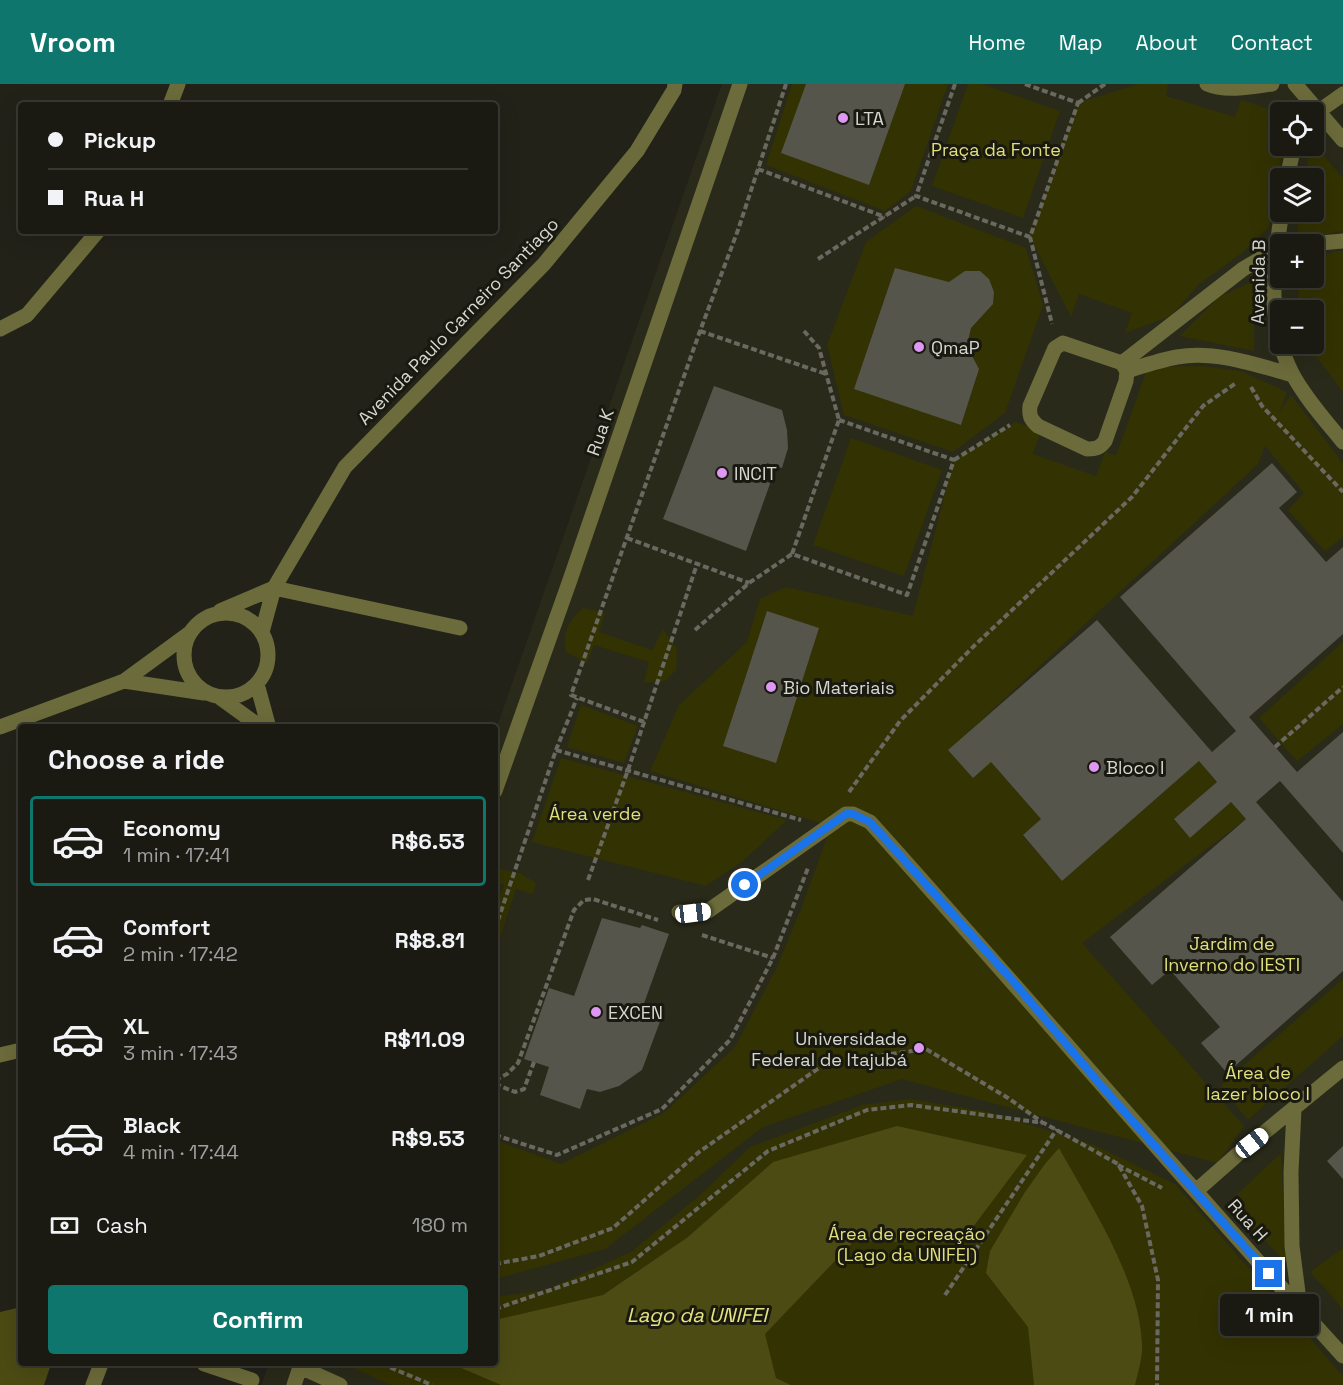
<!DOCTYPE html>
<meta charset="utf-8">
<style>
:root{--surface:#1a1a13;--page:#23231c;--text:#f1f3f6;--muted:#9fa1a0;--line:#383833;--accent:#0f766e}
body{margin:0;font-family:"Space Grotesk",sans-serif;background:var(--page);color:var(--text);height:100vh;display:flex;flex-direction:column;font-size:22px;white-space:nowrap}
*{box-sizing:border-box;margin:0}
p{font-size:20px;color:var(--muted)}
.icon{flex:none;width:33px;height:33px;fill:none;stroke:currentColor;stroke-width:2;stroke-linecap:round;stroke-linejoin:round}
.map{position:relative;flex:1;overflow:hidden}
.details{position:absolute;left:18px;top:640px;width:480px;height:642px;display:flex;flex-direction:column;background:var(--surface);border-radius:6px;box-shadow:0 6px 24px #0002,0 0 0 2px var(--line)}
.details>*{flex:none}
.top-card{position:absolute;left:18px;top:18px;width:480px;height:132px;border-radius:6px;box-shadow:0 6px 24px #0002,0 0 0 2px var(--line);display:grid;align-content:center;height:132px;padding:0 30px;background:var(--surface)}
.tools{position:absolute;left:1270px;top:18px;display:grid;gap:12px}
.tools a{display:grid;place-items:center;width:54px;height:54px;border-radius:6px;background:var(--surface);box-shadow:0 6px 24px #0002,0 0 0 2px var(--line);font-size:30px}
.end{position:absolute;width:27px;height:27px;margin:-14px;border:8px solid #1a73e8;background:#fff;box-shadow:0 0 0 3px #fff}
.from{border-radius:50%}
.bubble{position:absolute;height:42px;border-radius:6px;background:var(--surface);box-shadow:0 6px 24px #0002,0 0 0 2px var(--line);font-size:20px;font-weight:800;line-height:42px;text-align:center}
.car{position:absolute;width:18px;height:36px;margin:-18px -9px;border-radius:8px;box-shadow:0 0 4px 2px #0007;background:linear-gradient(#fff 24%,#345 0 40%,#fff 0 76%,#345 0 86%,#fff 0)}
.top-card b{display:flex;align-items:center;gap:21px;height:57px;font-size:22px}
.top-card b+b{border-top:2px solid var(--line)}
.top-card i{width:15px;height:15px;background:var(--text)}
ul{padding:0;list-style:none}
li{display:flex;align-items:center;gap:18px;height:90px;margin:0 12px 9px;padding:0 18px;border:3px solid transparent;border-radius:6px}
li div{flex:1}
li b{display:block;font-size:22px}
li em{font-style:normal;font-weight:800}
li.current{border-color:var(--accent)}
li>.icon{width:54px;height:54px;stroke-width:1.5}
h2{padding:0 30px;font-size:27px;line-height:72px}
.pay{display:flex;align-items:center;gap:15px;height:66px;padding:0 30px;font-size:22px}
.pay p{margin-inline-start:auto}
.button{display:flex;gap:12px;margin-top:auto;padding:12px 30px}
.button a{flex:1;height:69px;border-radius:6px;background:var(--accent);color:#fff;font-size:24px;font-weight:800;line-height:69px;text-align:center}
header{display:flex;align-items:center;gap:36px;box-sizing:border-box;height:84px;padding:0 30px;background:var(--accent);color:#fff}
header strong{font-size:28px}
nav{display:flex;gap:33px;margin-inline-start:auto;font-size:21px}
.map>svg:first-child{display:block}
</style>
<header>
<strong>Vroom</strong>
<nav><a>Home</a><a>Map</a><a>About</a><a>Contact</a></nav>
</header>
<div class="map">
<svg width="1343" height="1301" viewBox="0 0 1343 1301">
<rect width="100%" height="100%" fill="#222219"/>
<path fill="#2a2a1a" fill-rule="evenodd" d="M722 0H1343V1301H261L269 1280H495V648ZM1281 28H1314V62H1281ZM1281 94H1314V128H1281ZM1281 160H1314V194H1281ZM1281 226H1314V260H1281Z"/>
<path fill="#333202" d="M792 0H948L911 107 885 127 766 81Z
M968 0H982L1060 27 1023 134 932 102Z
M1138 0H1168L1166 12 1235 33 1241 16 1266 24 1279 44 1281 74 1279 101 1268 144 1242 169 1199 200 1171 232 1125 249 1132 229 1079 210 1071 233 1030 153 1078 19Z
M1314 60 1343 94V147L1296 155 1300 128H1314V94H1305L1310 62Z
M916 122 1026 164 1043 221 1005 329 953 368 844 331 827 261 866 158Z
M1335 167H1343V308L1307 260H1314V226H1299L1298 223 1299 194H1314V176Z
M1254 197V267L1180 252 1219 213Z
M1202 282 1241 287 1287 308 1280 327 1291 311 1343 379V453L1325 467 1288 426 1304 409 1265 362 1258 380 949 666 991 678 1041 735 1023 752 1062 797 1199 677 1217 698 1174 736 1190 754 1231 718 1246 735 1082 859 1244 1042 1217 1079 902 995 763 1043 605 1165 495 1195V1056L561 1080 664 1029 735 963 777 883 803 820 831 742 650 687 679 621 747 558 760 515 786 503 913 532 954 376 1015 338 1041 347 1033 370 1096 392 1105 368 1116 371 1148 283Z
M851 354 942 386 904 492 813 461Z
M583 524 605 529 599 548 652 566 663 545 677 565 676 586 665 597 644 599 649 578 594 561 587 579 566 568C563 547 567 539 583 524Z
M1343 558V640L1297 677 1259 634Z
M581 621 638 642 624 679 567 663Z
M561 674 787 736 743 777 706 802 532 758Z
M495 784 520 789 536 799 533 810 516 805 495 868V824L504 801 495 797Z
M1343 895V952L1248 1036 1220 1002Z
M910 1015 989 1028 1094 1061 1175 1100 1343 1292V1301H391L345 1280H495V1213L546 1206 631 1168 699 1112 750 1063 863 1021Z
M1281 1069 1286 1179 1236 1126 1232 1115Z
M1343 1164V1225L1310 1188Z"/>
<path fill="#4c4b14" d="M897 1042 1027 1071 961 1159 854 1157 765 1250 776 1294 791 1301H501L452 1280H495V1236L603 1211 688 1153 773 1078Z
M1059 1064C1091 1122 1139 1193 1142 1260 1143 1273 1138 1288 1135 1301H1034L1028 1243 986 1189 990 1167 1025 1108 1045 1080Z
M21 1223V1280H51L44 1301H0V1228Z"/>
<path fill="#55554b" d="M806 0H905L869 101 781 69Z
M895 184 949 198 965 187H980L989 195 994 208 993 220 971 244 968 257 971 270 979 285 961 341 854 305Z
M714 302 782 326 787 346 788 364 782 384 767 379 763 395 771 397 746 467 663 435Z
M1272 379 1297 408 1279 424 1326 478 1343 463V550L1249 633 1297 688 1343 648V769L1280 697 1256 718 1343 818V887L1227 989 1201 959 1220 943 1170 886 1152 901 1110 853 1246 735 1231 718 1190 754 1174 735 1217 698 1199 677 1062 797 1023 751 1041 735 991 678 973 694 948 666 1097 536 1212 668 1236 647 1120 513Z
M767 527 819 544 776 679 723 662Z
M602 834 640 844 642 841 669 850 642 925 662 932 642 986 619 1002 600 1008 587 1005 580 1025 540 1011 549 983 524 975 549 904 574 912Z
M1343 1062V1095L1327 1077Z"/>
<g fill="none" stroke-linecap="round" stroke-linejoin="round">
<path stroke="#696961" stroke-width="4" stroke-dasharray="6 3" stroke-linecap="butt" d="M955 0 916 112 1030 153
M1025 0 1078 19 1030 153 1052 240
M1078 19 1105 0
M758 85 885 133
M818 175 916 112
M700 247 826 290
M804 247 819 264 839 336
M1251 303 1262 322 1343 408
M839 336 954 376 907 511 792 470Z
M954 376 1010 341
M627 454 749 499
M695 546 749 499 792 470
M644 638 571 611 700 247 738 146 786 0
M1275 663 1343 603
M556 666 801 736
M849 708 900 637 975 561 1132 413 1203 322 1236 299
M588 796 628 686 697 480
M495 845 556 666 577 614
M702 851 773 874
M495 996 507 990 518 979 574 826 584 816 593 815 658 836
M495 1000 515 1008 524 1005 534 978
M495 1051 557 1071 662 1025 730 956 773 874 808 784
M1118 1081 1162 1104
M495 1180 539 1172 613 1144 699 1068 826 979 926 965 1008 1014 1042 1038
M945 1211 1057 1045
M495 1223 498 1224 632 1178 768 1067 867 1026 911 1021 1044 1039 1118 1080 1142 1122 1158 1196 1157 1301
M382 1280 432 1301"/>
<path stroke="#6b6b3b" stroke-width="15" d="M1207 0C1225 8 1252 3 1272 0
M1295 0 1343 56
M170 21 178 0
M1314 34 1319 27 1343 10
M1287 94 1294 62
M1282 128C1273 181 1266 242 1293 291 1306 315 1326 337 1343 358
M1309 160 1343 157
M0 245 27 231 98 147
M1063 259 1122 279 1127 287 1126 297 1105 357C1100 364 1096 365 1087 365L1038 342C1030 335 1029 331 1030 322L1055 264Z
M1122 279 1243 185 1275 166 1281 165
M1127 287C1143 282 1160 276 1177 273 1215 266 1257 281 1293 291
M220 527 274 504 460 544
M184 571a42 42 0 1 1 84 0a42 42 0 1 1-84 0Z
M262 548 274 504 345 383 544 180 637 67 674 6 675 0
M124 597 204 609
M257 600 269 644
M219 613 262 644
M0 643 124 597 191 548
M495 707 570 496 740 0
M679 828 693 829 708 827 846 730H853L870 738C1029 915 1183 1096 1343 1272
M0 971 21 966
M1294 1025 1291 1088 1292 1162 1300 1224
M1196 1107 1238 1070 1343 984
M204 1280 252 1296
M300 1283 340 1301
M93 1301 101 1280
M294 1301 301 1280"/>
</g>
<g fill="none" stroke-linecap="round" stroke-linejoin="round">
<path stroke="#1a73e8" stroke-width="8" d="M745 801 846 730H853L870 738 1012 896 1104 1005 1269 1190"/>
</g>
<g fill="#de98f3" stroke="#191910" stroke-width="2">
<circle cx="843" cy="34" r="6"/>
<circle cx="919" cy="263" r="6"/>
<circle cx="722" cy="389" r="6"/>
<circle cx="771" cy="603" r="6"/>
<circle cx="1094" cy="683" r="6"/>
<circle cx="596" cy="928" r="6"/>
<circle cx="919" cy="964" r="6"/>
</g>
<g text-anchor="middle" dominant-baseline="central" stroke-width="6" stroke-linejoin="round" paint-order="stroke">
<g font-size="18" fill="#d6d7d0" stroke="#191910" text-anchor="start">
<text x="855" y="34">LTA</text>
<text x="931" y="263">QmaP</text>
<text x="734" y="389">INCIT</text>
<text x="783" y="603">Bio Materiais</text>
<text x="1106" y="683">Bloco I</text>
<text x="608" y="928">EXCEN</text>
<text x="907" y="954" text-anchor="end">Universidade<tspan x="907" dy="21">Federal de Itajubá</tspan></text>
</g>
<g font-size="18" fill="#e0df7c" stroke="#191910">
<text x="996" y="65">Praça da Fonte</text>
<text x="595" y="729">Área verde</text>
<text x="1232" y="859">Jardim de<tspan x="1232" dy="21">Inverno do IESTI</tspan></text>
<text x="1258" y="988">Área de<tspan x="1258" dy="21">lazer bloco I</tspan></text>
<text x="907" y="1149">Área de recreação<tspan x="907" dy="21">(Lago da UNIFEI)</tspan></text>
</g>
<g font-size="18" fill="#d6d7d0" stroke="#191910">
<text transform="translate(1258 198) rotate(-89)">Avenida B</text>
<text transform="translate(458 237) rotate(-46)">Avenida Paulo Carneiro Santiago</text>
<text transform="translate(600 348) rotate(-71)">Rua K</text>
<text transform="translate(1248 1136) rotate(48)">Rua H</text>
</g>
<g font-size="20" font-style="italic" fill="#e5e480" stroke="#191910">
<text x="697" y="1231">Lago da UNIFEI</text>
</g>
</g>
</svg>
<div class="tools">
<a><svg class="icon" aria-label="locate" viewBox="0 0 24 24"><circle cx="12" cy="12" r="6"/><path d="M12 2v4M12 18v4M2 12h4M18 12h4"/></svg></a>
<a><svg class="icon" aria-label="layers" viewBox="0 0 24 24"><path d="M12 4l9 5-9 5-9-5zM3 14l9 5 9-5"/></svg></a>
<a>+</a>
<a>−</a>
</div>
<i class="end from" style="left:745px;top:801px"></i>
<i class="end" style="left:1269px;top:1190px"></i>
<div class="bubble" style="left:1220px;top:1210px;width:99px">1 min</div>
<i class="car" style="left:693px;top:829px;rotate:83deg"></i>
<i class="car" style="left:1252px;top:1059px;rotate:52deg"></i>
<div class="top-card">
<b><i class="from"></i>Pickup</b>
<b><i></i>Rua H</b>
</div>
<section class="details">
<h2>Choose a ride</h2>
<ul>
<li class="current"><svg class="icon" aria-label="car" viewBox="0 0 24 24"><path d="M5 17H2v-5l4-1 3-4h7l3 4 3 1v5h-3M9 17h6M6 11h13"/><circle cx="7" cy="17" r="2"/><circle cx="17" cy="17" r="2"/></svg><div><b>Economy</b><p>1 min · 17:41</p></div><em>R$6.53</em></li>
<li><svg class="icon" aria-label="car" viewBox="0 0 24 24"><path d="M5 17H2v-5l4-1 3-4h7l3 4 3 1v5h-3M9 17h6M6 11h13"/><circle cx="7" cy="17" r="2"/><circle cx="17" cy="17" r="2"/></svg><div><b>Comfort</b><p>2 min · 17:42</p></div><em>R$8.81</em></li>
<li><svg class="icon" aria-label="car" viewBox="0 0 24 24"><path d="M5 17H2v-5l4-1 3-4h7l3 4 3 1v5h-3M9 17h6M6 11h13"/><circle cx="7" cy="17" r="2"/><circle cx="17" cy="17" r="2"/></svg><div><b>XL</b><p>3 min · 17:43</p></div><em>R$11.09</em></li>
<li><svg class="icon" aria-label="car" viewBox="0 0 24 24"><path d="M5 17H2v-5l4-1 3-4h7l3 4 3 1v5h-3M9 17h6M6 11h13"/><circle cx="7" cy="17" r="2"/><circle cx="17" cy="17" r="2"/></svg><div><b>Black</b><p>4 min · 17:44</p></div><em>R$9.53</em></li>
</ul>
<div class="pay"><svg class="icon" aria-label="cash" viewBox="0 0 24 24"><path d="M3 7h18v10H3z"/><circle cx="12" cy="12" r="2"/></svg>Cash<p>180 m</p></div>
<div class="button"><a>Confirm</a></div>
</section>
</div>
